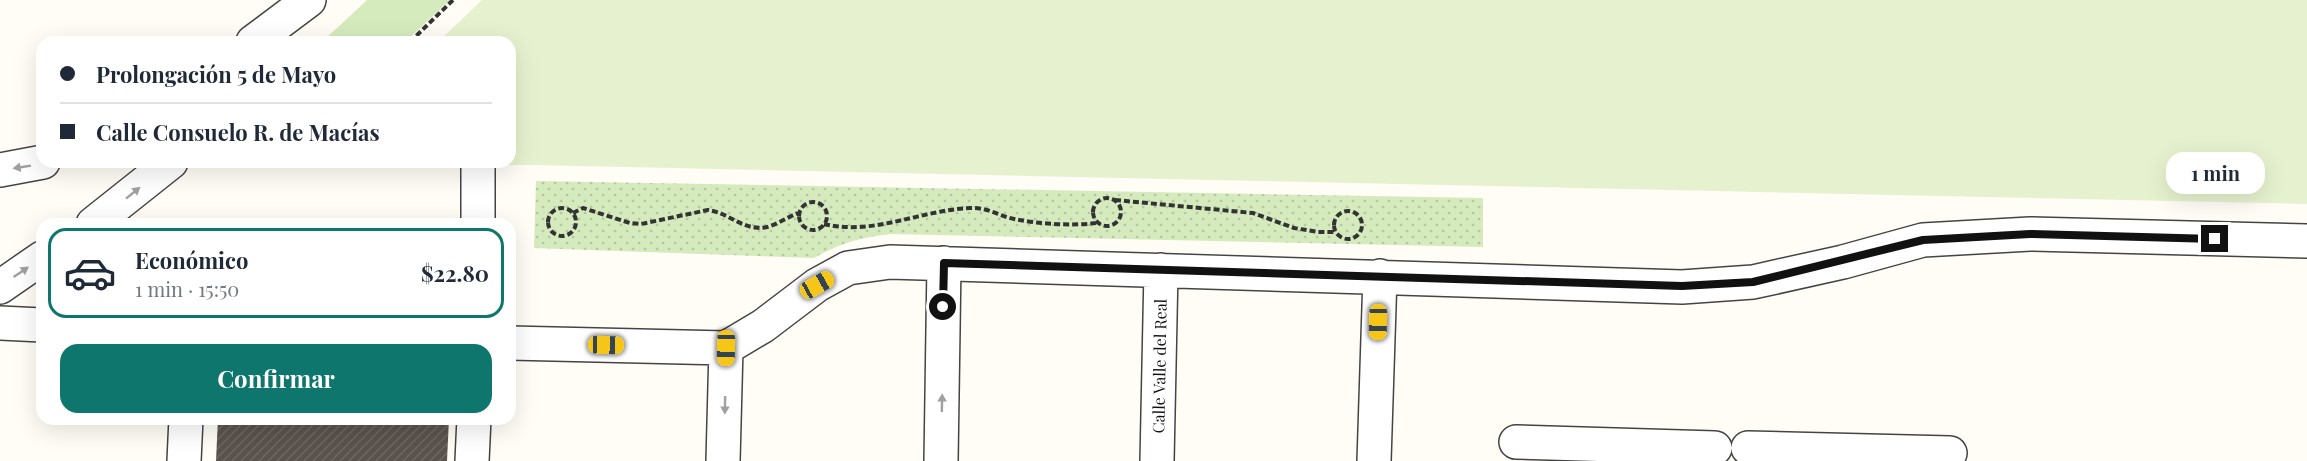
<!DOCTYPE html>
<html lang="es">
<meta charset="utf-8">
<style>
:root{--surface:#fff;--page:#f6f6f7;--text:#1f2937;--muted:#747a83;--line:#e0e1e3;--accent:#0f766e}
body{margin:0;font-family:"Playfair Display",serif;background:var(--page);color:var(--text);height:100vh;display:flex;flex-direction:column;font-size:22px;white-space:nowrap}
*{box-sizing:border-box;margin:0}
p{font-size:20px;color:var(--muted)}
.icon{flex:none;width:33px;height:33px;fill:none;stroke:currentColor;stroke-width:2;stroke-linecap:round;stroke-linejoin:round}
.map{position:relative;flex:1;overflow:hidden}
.sheet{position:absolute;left:36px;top:218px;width:480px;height:207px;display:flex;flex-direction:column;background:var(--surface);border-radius:18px;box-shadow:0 6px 24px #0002}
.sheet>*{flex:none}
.banner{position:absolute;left:36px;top:36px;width:480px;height:132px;border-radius:18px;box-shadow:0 6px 24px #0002;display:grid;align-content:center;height:132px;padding:0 24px;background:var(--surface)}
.end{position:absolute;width:27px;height:27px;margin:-14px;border:8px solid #111;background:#fff;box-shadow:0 0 0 3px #fff}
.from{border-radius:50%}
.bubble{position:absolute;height:42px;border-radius:18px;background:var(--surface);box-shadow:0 6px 24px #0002;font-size:20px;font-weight:700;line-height:42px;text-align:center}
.car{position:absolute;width:18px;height:36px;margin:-18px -9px;border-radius:8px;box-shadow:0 0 4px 2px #0007;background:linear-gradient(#f5c518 24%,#345 0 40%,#f5c518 0 76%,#345 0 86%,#f5c518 0)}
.banner b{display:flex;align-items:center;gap:21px;height:57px;font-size:22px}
.banner b+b{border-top:2px solid var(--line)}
.banner i{width:15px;height:15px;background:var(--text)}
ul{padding:10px 0 0;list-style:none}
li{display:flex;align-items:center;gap:18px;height:90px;margin:0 12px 9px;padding:0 12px;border:3px solid transparent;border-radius:18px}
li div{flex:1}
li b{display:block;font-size:22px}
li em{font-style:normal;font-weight:700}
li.on{border-color:var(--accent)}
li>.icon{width:54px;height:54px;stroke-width:1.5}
.action{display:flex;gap:12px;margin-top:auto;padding:12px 24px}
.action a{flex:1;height:69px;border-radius:18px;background:var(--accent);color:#fff;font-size:24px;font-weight:700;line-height:69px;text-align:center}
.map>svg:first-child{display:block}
</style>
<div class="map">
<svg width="2307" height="461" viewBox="0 0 2307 461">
<defs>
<pattern id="grass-dots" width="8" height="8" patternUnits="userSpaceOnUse" patternTransform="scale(1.5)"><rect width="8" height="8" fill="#d5ebbd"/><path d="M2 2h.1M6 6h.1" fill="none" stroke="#b6c8a1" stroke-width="1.8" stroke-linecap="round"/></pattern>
<pattern id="building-hatch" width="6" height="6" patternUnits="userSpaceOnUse" patternTransform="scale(1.5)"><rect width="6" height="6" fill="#5a524d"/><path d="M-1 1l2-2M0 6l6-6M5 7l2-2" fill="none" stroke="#6d6662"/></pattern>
</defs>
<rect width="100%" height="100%" fill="#fffdf5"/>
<path fill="url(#grass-dots)" d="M536 181 1483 198V247L891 234C862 237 840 243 814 258L534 248Z"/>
<path fill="#d5ebbd" d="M367 0H450L405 42H322Z"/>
<path fill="#e6f2cf" d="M482 0H2307V204L532 165H308L311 162H510V42H438Z"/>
<path fill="url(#building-hatch)" d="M218 418H449L447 461H216Z"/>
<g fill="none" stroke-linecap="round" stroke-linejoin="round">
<g stroke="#444" stroke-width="36">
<path id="minor" d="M478 224V166
M0 323 42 325
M510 343 726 348 763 326 817 285 848 268 890 262 1682 287 1753 282 1843 262 1923 240 2030 234 2307 241
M1516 442 1715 448
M1748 448 1950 453
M184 461 186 418
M472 461 474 418
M723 461 726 348
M941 461 944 263
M1157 461 1161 270
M1374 461 1380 276"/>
</g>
<g stroke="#444" stroke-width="36">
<path id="tertiary" d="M253 42 309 0
M0 170 43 162
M93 224 171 162
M0 287 42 258"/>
</g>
<path stroke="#333" stroke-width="4" stroke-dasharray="6 3" stroke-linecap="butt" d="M410 42 453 0
M1093 212a14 14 0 1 1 28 0a14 14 0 1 1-28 0Z
M1115 200 1253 213 1294 228 1318 232H1335
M799 216a14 14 0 1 1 28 0a14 14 0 1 1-28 0Z
M548 222a14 14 0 1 1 28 0a14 14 0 1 1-28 0Z
M1334 225a14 14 0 1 1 28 0a14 14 0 1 1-28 0Z
M573 213 583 208 630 223 641 224 708 210C730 213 744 232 767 227 778 224 788 217 798 213
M824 224C873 236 921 210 970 208 987 207 999 216 1014 219 1039 224 1072 226 1097 223"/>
<use href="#minor" stroke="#fff" stroke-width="33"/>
<use href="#tertiary" stroke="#fff" stroke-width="33"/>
</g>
<defs><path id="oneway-solid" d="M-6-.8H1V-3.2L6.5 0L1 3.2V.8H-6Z" transform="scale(1.5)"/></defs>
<g fill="#a0a0a0">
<use href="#oneway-solid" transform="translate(22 167) rotate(171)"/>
<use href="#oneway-solid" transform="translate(133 193) rotate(-39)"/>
<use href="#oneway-solid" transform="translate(21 272) rotate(-34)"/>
<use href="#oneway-solid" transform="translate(942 403) rotate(-89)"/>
<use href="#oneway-solid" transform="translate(725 405) rotate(91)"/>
</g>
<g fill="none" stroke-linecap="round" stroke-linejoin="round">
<path stroke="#111" stroke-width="8" d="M943 307 944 263 1682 286 1753 282 1923 240 2030 234 2215 239"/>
</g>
<g text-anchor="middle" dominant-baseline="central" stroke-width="6" stroke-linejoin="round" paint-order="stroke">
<g font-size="16" fill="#111" stroke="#fff">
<text transform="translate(1159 366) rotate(-89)">Calle Valle del Real</text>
</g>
</g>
</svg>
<i class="end from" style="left:943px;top:307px"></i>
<i class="end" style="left:2215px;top:239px"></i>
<div class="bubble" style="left:2166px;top:152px;width:99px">1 min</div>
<i class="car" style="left:817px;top:285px;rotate:61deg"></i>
<i class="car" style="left:1378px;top:322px;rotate:181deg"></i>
<i class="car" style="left:606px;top:345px;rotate:91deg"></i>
<i class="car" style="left:726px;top:348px;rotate:181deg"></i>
<div class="banner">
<b><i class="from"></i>Prolongación 5 de Mayo</b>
<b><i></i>Calle Consuelo R. de Macías</b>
</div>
<section class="sheet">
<ul>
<li class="on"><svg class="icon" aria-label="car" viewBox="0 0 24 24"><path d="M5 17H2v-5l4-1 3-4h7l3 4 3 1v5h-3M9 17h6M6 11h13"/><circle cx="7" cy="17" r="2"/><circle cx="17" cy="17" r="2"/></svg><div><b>Económico</b><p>1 min · 15:50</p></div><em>$22.80</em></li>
</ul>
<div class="action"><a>Confirmar</a></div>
</section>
</div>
